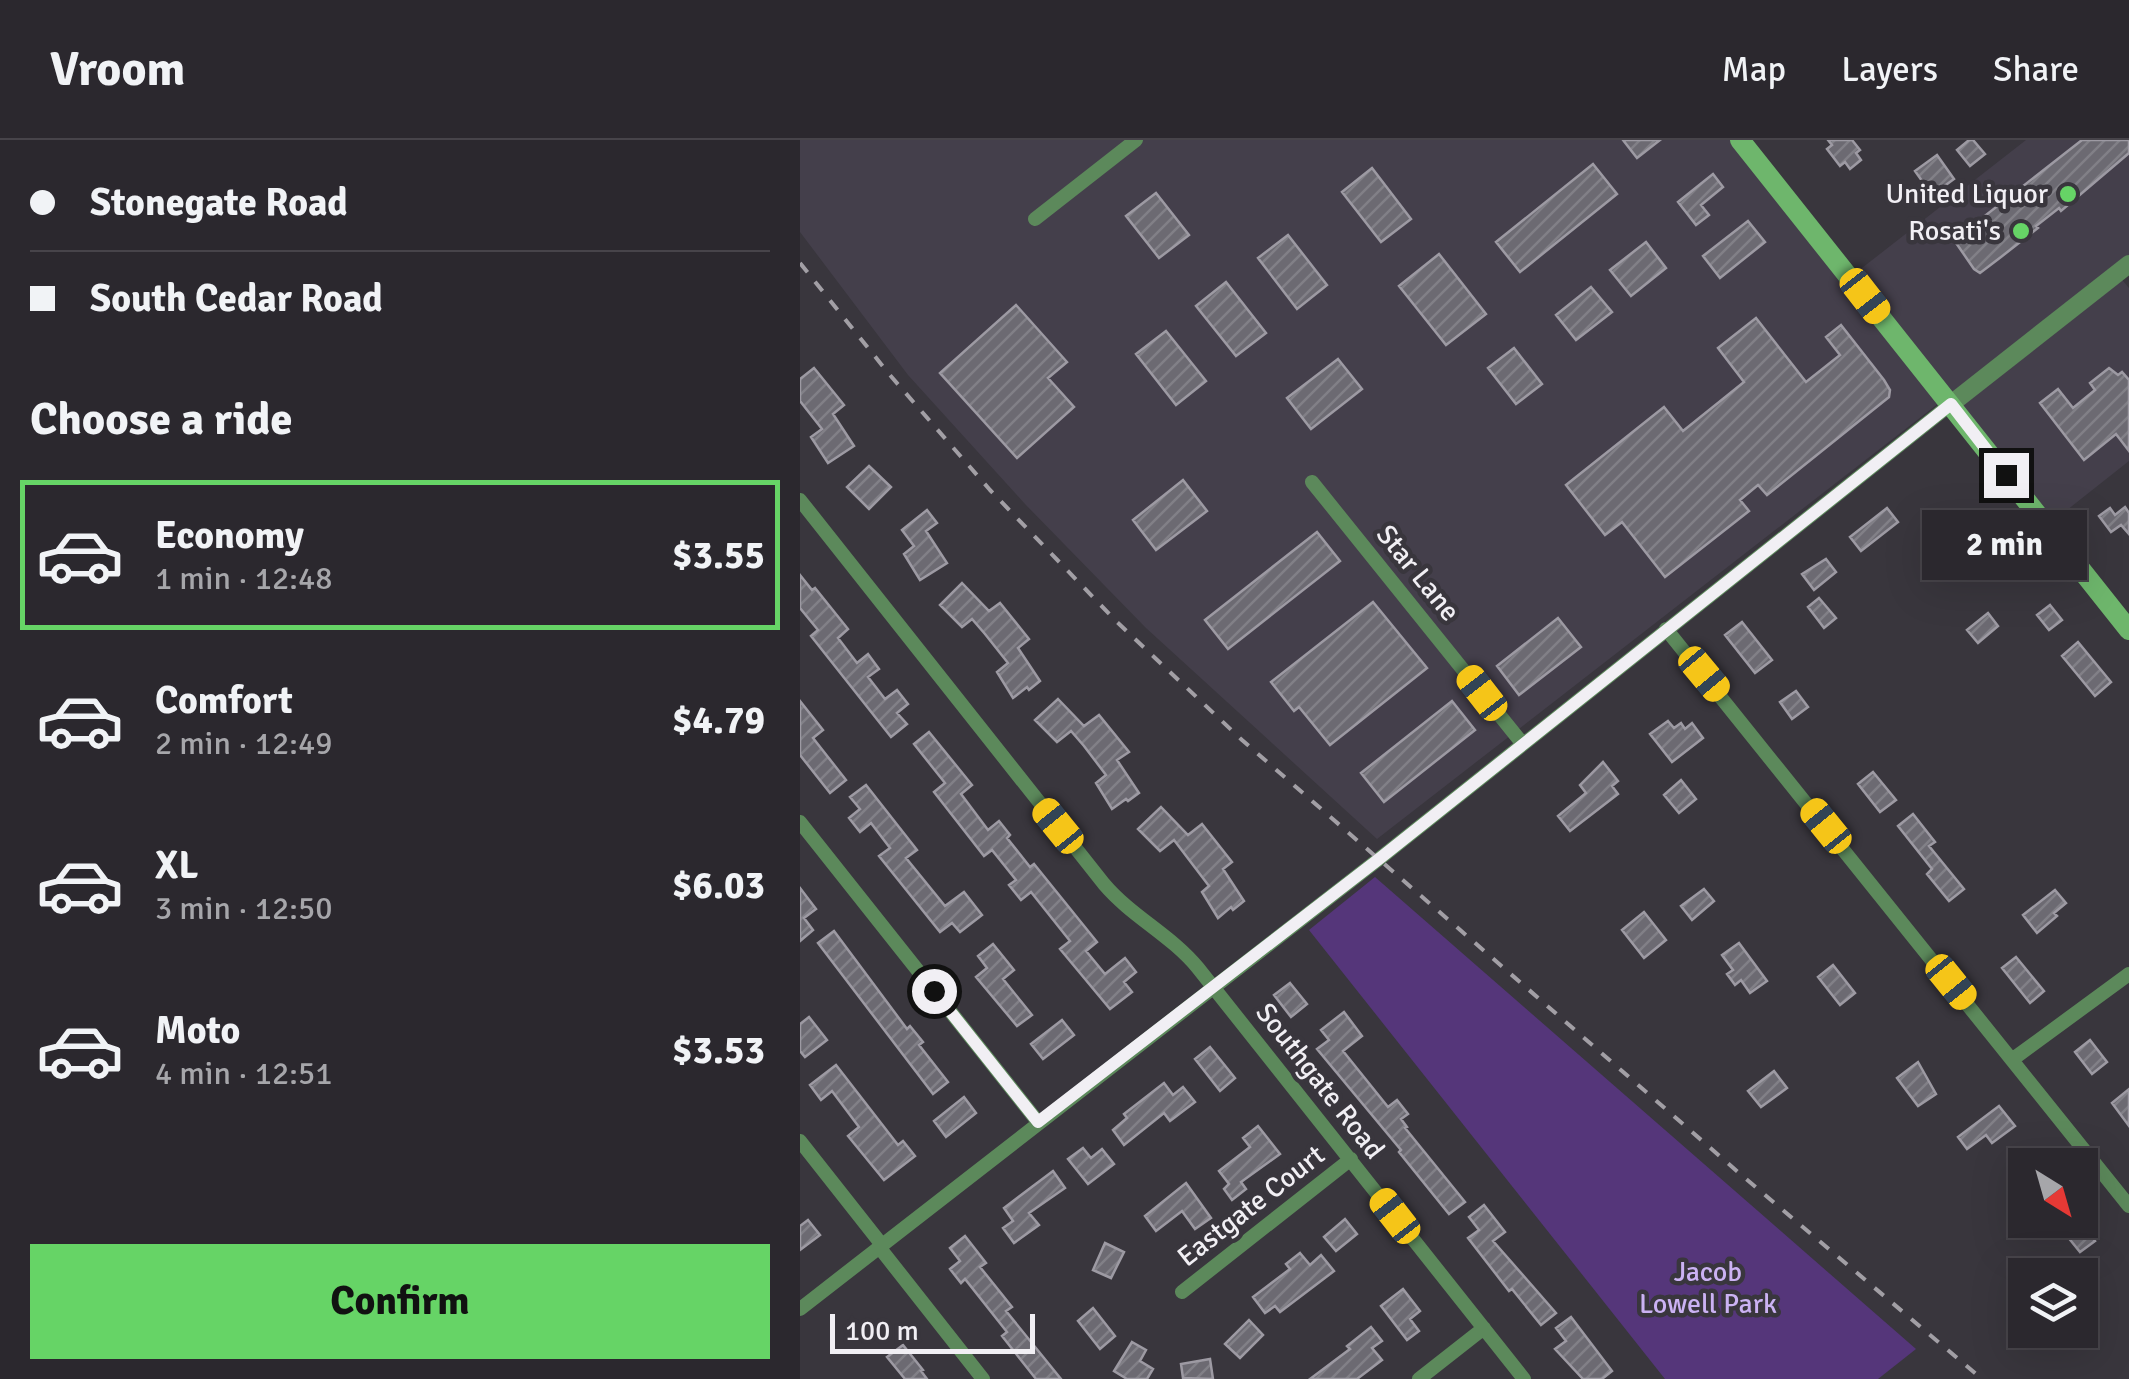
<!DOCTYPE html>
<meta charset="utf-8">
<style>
:root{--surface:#2b282e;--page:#333036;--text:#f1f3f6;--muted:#a6a6aa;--line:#47444a;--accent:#66d466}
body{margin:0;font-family:Signika,sans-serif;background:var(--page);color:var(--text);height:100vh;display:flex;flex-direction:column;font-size:38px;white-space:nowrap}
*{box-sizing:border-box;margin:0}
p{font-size:32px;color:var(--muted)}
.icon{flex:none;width:55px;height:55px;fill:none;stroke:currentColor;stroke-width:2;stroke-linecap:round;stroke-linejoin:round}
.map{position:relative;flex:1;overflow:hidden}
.sheet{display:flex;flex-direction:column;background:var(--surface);width:800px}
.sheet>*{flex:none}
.top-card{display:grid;align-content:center;height:220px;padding:0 30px;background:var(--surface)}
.needle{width:65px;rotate:143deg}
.controls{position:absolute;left:1208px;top:1008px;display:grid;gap:20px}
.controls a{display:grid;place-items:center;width:90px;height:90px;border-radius:0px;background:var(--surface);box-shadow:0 10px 40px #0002,0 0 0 2px var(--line);font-size:50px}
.scale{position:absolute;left:30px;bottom:25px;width:205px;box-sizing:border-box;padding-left:10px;border:5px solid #f1eff4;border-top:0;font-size:28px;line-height:35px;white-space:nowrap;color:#f1eff4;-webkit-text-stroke:8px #39363d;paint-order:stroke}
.end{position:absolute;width:45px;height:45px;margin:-22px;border:12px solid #f1eff4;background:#111;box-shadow:0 0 0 5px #111}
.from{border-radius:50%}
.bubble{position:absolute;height:70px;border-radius:0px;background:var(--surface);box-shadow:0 10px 40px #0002,0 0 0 2px var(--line);font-size:32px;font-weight:700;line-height:70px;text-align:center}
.car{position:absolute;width:30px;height:60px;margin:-30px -15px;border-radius:12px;box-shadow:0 0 8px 2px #0007;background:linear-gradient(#f5c518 24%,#345 0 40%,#f5c518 0 76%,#345 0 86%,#f5c518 0)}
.top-card b{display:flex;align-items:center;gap:35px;height:95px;font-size:38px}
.top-card b+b{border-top:2px solid var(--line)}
.top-card i{width:25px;height:25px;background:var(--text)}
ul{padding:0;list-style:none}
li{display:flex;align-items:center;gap:30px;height:150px;margin:0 20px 15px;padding:0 10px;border:5px solid transparent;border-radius:0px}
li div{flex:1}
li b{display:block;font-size:38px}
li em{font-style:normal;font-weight:700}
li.active{border-color:var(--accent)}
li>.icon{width:90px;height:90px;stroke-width:1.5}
h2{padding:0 30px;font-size:45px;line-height:120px}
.button{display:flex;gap:20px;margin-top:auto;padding:20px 30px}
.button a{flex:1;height:115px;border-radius:0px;background:var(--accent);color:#111;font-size:40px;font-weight:700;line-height:115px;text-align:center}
header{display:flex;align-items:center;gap:60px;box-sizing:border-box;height:140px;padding:0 50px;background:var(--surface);border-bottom:2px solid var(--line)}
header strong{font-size:48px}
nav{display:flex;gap:55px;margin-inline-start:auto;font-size:35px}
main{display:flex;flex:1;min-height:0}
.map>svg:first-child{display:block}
</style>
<header>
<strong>Vroom</strong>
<nav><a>Map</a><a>Layers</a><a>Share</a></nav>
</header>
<main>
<section class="sheet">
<div class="top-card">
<b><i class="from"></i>Stonegate Road</b>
<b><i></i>South Cedar Road</b>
</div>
<h2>Choose a ride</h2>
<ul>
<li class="active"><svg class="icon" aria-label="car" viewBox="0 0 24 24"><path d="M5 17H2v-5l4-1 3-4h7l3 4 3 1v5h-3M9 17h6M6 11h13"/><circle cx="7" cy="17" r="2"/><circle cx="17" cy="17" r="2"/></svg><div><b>Economy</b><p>1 min · 12:48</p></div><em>$3.55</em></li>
<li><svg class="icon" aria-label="car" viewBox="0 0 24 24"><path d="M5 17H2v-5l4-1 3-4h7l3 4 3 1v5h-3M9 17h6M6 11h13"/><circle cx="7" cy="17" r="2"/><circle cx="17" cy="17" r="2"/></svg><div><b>Comfort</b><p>2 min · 12:49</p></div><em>$4.79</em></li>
<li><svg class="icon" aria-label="car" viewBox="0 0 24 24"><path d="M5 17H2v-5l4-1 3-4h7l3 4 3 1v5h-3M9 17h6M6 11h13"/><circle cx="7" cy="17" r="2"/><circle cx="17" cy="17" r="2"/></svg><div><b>XL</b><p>3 min · 12:50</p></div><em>$6.03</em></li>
<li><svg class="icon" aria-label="car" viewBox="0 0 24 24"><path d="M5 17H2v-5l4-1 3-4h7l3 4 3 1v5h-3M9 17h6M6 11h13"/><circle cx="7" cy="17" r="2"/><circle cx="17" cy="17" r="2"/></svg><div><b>Moto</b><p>4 min · 12:51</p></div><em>$3.53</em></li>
</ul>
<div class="button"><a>Confirm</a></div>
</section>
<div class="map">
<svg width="1329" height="1239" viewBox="0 0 1329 1239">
<defs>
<pattern id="building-hatch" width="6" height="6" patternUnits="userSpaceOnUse" patternTransform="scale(2.5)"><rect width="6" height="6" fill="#6c6a72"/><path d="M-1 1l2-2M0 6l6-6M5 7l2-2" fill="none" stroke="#818087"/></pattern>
</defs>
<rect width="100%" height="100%" fill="#39363d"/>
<path fill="#443f4b" d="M0 0H932L1044 142 1226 0H1329V128L1319 136 1329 148V321L1243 389 1139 263 577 699 346 488 225 364 108 235 0 92Z"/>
<path fill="#55367a" d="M575 737 1116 1209 1078 1239H865L509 790Z"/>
<path fill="url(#building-hatch)" stroke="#9d9aa3" stroke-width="2.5" d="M823 0H860L837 18Z
M1028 0H1052L1060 10 1056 13 1061 20 1050 29 1045 22 1040 26 1027 9 1032 5Z
M1169 0H1173L1185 14 1170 26 1157 10Z
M1282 0H1329V13L1261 71 1259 68 1236 86 1238 88 1201 117 1180 133 1174 129 1154 100Z
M1137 15 1154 39 1132 55 1115 31Z
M793 24 817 54 720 132 696 102Z
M572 28 611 79 581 102 542 52Z
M913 34 923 47 901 65 909 75 896 85 878 62Z
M356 53 389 95 359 118 326 76Z
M948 81 965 102 920 138 903 116Z
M488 95 527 145 497 169 458 118Z
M846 102 866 128 831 156 810 130Z
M639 114 686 174 646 205 599 146Z
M426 142 466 193 436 216 396 166Z
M791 147 812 172 776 200 756 175Z
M216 165 267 222 248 238 274 267 217 318 140 233Z
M956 178 1006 242 1040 215 1026 197 1041 185 1084 240 1090 250 1089 257 967 355 958 345 940 360 949 371 865 437 822 382 805 395 766 345 864 267 883 291 944 242 918 208Z
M366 191 406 241 376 265 336 214Z
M714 208 742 244 716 264 688 228Z
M538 219 562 249 511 289 487 258Z
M14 228 44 265 33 274 54 306 28 323 11 297 22 289 0 261V239Z
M1309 228 1318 235 1322 232 1329 240V311L1316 294 1284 320 1240 263 1258 249 1273 268 1295 250 1290 243Z
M69 326 91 347 69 369 47 347Z
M383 340 407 371 356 410 333 380Z
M1325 367 1329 373V394L1321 385 1311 392 1299 376 1310 368 1315 375Z
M1087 368 1098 382 1061 411 1050 397Z
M127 370 137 383 126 391 147 423 120 440 104 414 114 406 102 390Z
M517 392 540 421 428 509 405 480Z
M1026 419 1036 432 1014 450 1002 434Z
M0 435 12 450 15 448 48 489 38 498 57 523 68 514 79 529 68 537 85 559 97 550 108 564 97 573 107 584 91 597 11 496 18 490 0 468Z
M162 443 189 471 200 463 229 499 218 508 240 541 229 550 227 547 213 558 197 532 208 523 185 494 172 479 162 487 140 465Z
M1019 458 1036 478 1024 488 1008 467Z
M573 462 627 528 530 605 499 567 494 571 471 542Z
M1250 465 1262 480 1249 490 1237 475Z
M1188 473 1198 486 1178 503 1167 490Z
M758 478 781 507 719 555 697 526Z
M942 482 972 520 955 533 925 495Z
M1278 502 1311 542 1295 556 1262 516Z
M996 551 1008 567 992 579 980 562Z
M258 559 284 586 299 575 329 612 317 620 339 653 328 661 326 659 312 669 296 643 306 635 284 606 271 591 257 602 235 580Z
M0 561 23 590 13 598 46 640 30 653 0 615Z
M652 561 675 590 584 662 561 633Z
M868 581 874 588 881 583 885 589 892 583 903 598 872 622 850 594Z
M129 592 172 645 161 654 188 690 199 681 210 695 207 698 230 727 234 724 297 802 286 811 305 834 325 818 336 832 324 842 332 852 310 869 260 809 270 801 231 752 221 760 209 745 216 740 192 710 184 716 134 652 145 643 114 604Z
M803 622 818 641 812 646 818 654 770 691 758 676 786 653 780 645Z
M1073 632 1096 660 1080 672 1058 644Z
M881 640 896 659 879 673 864 655Z
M66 645 117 710 106 718 145 766 164 752 182 775 160 792 152 783 140 792 79 716 90 708 71 683 60 692 49 678 60 669 50 657Z
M361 667 388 695 402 684 432 722 423 729 444 761 433 770 431 767 418 778 402 752 409 746 374 700 360 711 338 689Z
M1113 674 1135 702 1129 706 1164 749 1149 761 1127 734 1132 729 1098 686Z
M0 748 16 769 4 778 13 790 0 801Z
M904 749 914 761 892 780 881 766Z
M1255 750 1266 763 1254 773 1257 776 1237 793 1223 775Z
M844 772 866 800 844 818 822 790Z
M34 791 107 889 110 886 123 902 119 905 148 942 133 954 18 803Z
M939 803 967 841 950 853 941 840 935 845 927 834 933 830 922 815Z
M193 804 214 830 203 839 232 875 217 886 176 837 187 828 178 816Z
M1216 817 1244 851 1230 863 1202 828Z
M1033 825 1055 853 1040 865 1018 837Z
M490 843 507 864 491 877 474 855Z
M544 872 562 896 543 911 588 967 597 960 608 974 601 979 607 987 605 988 665 1062 649 1074 599 1012 601 1010 517 909 529 900 521 890Z
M9 877 27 900 5 917 0 911V884Z
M262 880 274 895 243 919 231 904Z
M1290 900 1307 922 1292 934 1275 912Z
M410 907 435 938 420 951 395 919Z
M1118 922 1136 954 1118 966 1097 938Z
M36 925 98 1005 103 1001 115 1016 84 1040 48 996 59 987 32 951 21 960 10 945Z
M974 931 987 948 961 967 948 951Z
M364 943 373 955 383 947 395 962 370 981 364 973 324 1005 313 990 327 978 324 974Z
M1329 949V986L1312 963Z
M164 957 176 973 146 997 134 981Z
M1199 966 1215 986 1192 1003 1186 995 1167 1009 1158 997Z
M458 986 480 1014 441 1042 446 1049 432 1060 424 1049 429 1044 419 1031 450 1007 443 998Z
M283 1008 291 1018 302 1009 314 1024 288 1044 268 1019Z
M253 1031 265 1048 229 1073 239 1085 214 1103 203 1088 213 1081 204 1068Z
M386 1043 411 1078 395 1089 382 1071 356 1091 345 1076Z
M684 1065 705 1092 693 1101 756 1173 741 1185 712 1149 709 1151 668 1098 679 1090 669 1077Z
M545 1079 557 1094 536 1111 524 1097Z
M8 1080 20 1095 0 1110V1086Z
M1278 1080 1295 1101 1280 1112 1263 1091Z
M165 1096 186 1123 180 1127 212 1167 206 1171 261 1239H236L202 1196 207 1192 165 1139 161 1143 150 1129 160 1121 150 1108Z
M305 1103 324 1112 311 1138 293 1130Z
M500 1113 510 1125 521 1115 534 1131 480 1172 475 1166 465 1173 453 1157 490 1129 486 1124Z
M603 1149 620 1171 610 1179 619 1191 607 1200 581 1166Z
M293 1168 315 1196 300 1209 278 1181Z
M771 1177 812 1231 802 1239H783L755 1209 766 1201 756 1188Z
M449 1180 463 1195 440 1218 425 1204Z
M571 1187 582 1201 572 1208 582 1220 557 1239H510L550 1209 547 1206Z
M332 1202 346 1210 340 1221 353 1229 347 1239H327L314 1231Z
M103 1205 123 1230 121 1231 127 1239H105L87 1217Z
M410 1219 413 1239 383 1238 381 1224Z"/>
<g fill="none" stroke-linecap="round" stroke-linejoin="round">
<path stroke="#5c895b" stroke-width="14" d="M235 79 336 0
M512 342 722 603
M0 360 304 744C332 777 371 795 398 828L724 1239
M866 489 1329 1066
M0 682 238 982
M1213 919 1329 834
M0 1001 82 1105
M79 1107 183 1239
M382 1152 551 1019
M0 1169 579 719 1151 264
M619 1239 684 1188"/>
<path stroke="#5c895b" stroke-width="18" d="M1151 264 1329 124"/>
<path stroke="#6eb66c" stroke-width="20" d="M940 0 1329 490"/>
<path stroke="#a29fa5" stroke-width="4" stroke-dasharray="12 12" stroke-linecap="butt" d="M0 123 89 234 190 350 317 482 442 600 938 1032 1182 1239"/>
</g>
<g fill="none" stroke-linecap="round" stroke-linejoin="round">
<path stroke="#f1eff4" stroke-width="12" d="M134 851 238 982 579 719 1151 264 1206 335"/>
</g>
<g fill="#66d466" stroke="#39363d" stroke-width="4">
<circle cx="1268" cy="54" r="10"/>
<circle cx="1221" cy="91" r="10"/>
</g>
<g text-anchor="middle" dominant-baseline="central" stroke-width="9" stroke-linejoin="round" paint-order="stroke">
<g font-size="28" fill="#f1eff4" stroke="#39363d" text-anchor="end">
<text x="1248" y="54">United Liquor</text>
<text x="1201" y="91">Rosati's</text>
</g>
<g font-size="28" fill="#f1eff4" stroke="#39363d">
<text transform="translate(618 433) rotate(51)">Star Lane</text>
<text transform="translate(520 941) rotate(52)">Southgate Road</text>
<text transform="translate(451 1066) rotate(-38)">Eastgate Court</text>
</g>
<g font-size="28" fill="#cbb2f3" stroke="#39363d">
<text x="908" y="1132">Jacob<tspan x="908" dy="32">Lowell Park</tspan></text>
</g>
</g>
</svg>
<div class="controls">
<a><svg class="needle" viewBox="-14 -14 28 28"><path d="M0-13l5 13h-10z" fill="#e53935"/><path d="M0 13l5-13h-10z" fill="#a6a6aa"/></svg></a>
<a><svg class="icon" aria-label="layers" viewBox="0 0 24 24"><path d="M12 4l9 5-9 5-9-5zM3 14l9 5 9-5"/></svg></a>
</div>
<div class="scale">100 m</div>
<i class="end from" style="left:134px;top:851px"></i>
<i class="end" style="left:1206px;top:335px"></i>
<div class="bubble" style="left:1122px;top:370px;width:165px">2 min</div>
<i class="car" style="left:1065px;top:156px;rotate:142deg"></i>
<i class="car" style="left:904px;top:534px;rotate:140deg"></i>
<i class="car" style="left:682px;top:553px;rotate:322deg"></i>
<i class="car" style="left:258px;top:686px;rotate:321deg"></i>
<i class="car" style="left:1026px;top:686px;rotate:321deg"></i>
<i class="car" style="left:1151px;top:842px;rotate:141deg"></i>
<i class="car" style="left:595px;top:1076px;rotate:322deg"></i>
</div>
</main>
